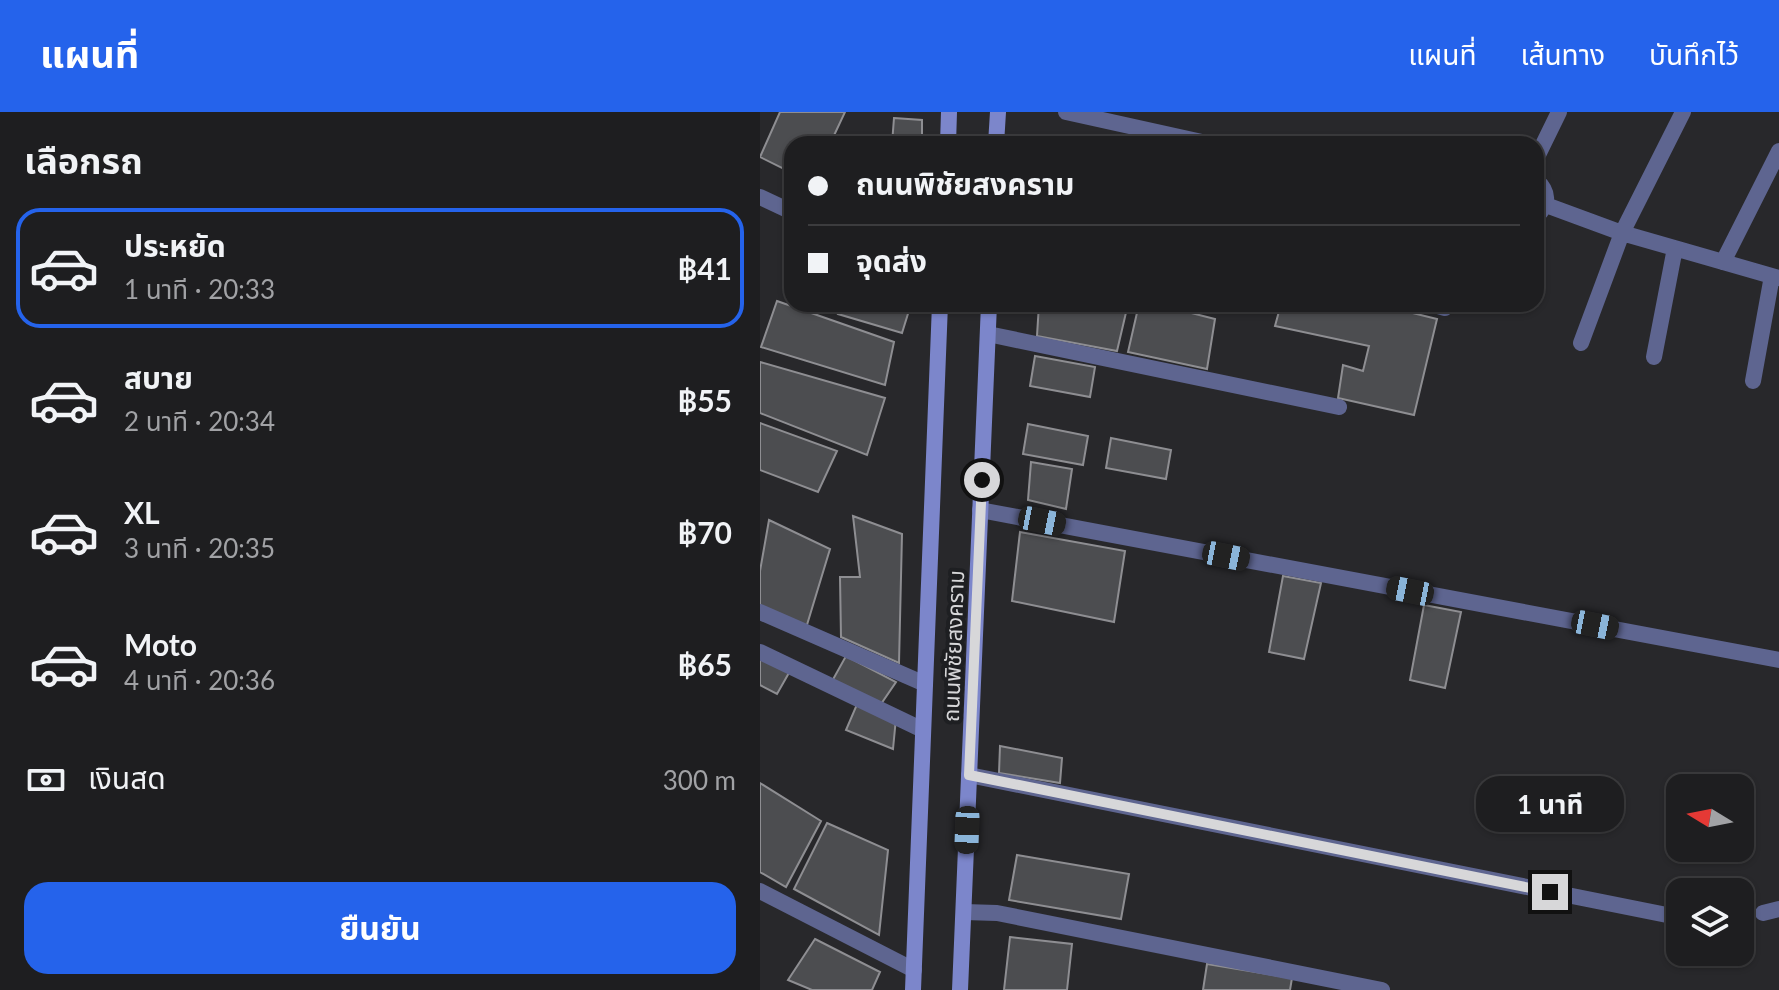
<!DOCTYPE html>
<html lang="th">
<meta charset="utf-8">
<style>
:root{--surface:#1e1e20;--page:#262729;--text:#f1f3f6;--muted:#a1a2a5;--line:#3c3c3e;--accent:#2563eb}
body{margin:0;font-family:Lato,"Noto Sans Thai",sans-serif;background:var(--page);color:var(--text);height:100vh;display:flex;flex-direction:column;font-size:30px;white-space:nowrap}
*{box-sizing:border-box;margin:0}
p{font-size:26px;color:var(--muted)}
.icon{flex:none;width:44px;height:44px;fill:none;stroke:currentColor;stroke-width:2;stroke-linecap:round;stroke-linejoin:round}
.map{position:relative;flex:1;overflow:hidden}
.details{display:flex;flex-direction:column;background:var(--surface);width:760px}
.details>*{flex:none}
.top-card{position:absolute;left:24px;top:24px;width:760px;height:176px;border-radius:24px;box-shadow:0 2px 6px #0004,0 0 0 2px var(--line);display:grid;align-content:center;height:176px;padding:0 24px;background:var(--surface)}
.needle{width:52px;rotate:280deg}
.tools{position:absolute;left:906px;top:662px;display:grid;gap:16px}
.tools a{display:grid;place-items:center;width:88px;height:88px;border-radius:16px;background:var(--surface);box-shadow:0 2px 6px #0004,0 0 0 2px var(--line);font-size:40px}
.end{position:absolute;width:36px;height:36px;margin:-18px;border:10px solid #d7d7d9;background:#111;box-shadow:0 0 0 4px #111}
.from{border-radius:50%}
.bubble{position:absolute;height:56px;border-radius:24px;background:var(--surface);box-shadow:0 2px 6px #0004,0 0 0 2px var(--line);font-size:26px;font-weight:700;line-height:56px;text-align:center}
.car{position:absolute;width:24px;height:48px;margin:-24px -12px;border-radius:10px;box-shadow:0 0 6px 2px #0007;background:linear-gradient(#222 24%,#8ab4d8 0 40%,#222 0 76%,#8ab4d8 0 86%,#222 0)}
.top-card b{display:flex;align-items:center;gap:28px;height:76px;font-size:30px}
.top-card b+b{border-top:2px solid var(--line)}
.top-card i{width:20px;height:20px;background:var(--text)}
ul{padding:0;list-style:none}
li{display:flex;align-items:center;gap:24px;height:120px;margin:0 16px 12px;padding:0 8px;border:4px solid transparent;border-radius:24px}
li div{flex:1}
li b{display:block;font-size:30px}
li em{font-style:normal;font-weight:700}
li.current{border-color:var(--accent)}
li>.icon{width:72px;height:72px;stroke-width:1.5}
h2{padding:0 24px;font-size:36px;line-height:96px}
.pay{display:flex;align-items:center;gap:20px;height:88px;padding:0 24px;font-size:30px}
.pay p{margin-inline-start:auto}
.button{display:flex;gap:16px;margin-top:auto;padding:16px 24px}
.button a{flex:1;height:92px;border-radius:24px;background:var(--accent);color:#fff;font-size:32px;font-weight:700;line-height:92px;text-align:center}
header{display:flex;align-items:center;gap:48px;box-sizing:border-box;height:112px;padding:0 40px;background:var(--accent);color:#fff}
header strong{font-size:38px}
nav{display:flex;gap:44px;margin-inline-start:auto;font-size:28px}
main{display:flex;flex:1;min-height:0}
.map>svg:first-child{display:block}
</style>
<header>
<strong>แผนที่</strong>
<nav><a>แผนที่</a><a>เส้นทาง</a><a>บันทึกไว้</a></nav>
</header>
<main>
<section class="details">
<h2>เลือกรถ</h2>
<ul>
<li class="current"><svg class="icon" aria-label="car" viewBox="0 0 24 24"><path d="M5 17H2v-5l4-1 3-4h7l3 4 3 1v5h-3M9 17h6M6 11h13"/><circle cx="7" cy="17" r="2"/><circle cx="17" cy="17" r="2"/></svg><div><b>ประหยัด</b><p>1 นาที · 20:33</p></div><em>฿41</em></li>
<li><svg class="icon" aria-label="car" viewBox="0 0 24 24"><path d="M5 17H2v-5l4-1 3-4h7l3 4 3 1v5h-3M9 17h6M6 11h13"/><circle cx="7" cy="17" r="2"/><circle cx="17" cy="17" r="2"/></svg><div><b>สบาย</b><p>2 นาที · 20:34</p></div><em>฿55</em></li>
<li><svg class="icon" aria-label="car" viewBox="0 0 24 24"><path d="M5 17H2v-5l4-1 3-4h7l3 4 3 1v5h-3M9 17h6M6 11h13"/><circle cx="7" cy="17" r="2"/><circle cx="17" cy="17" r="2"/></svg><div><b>XL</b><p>3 นาที · 20:35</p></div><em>฿70</em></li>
<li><svg class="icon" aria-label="car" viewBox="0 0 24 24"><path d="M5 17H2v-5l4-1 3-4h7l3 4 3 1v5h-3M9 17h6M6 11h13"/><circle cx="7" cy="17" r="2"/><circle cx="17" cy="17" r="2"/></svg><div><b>Moto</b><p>4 นาที · 20:36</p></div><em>฿65</em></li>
</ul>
<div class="pay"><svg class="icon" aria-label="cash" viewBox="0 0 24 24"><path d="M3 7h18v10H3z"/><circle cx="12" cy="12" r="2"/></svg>เงินสด<p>300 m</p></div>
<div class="button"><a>ยืนยัน</a></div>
</section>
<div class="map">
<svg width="1019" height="878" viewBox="0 0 1019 878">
<rect width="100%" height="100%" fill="#28282b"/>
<path fill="#4c4d50" stroke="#8e8e92" stroke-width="2" d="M20 0H85L70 32H32V61L0 45Z
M134 6 162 8V32H132Z
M17 189 134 230 125 273 1 235Z
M82 192H151L142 221 78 202Z
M279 192H368L357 239 277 224Z
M379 192H396L455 207 447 257 368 240Z
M521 192H616L677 207 654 303 578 286 583 253 603 259 609 234 515 214Z
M275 244 335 255 330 285 270 274Z
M0 250 125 286 107 343 0 301Z
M0 311 77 339 58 380 0 358Z
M268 312 328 324 323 353 263 342Z
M351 326 411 338 406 367 346 356Z
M271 350 312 357 306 397 268 388Z
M93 404 142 422 139 551 81 525 80 465H100Z
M9 408 70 437 46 516 0 493V459Z
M260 420 365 439 354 510 252 489Z
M523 464 561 471 544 547 509 540Z
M664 493 701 500 685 576 650 568Z
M0 541 30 559 17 582 0 573Z
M86 544 136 570 121 592 71 571Z
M98 590 136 606 133 637 86 618Z
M240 634 302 646 300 671 239 661Z
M0 671 61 709 26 775 0 760Z
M67 711 128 738 119 823 34 777Z
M257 743 369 762 361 807 249 788Z
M250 825 312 832 307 878H244Z
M55 827 120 860 112 878H52L28 868Z
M447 852 532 866 530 878H443Z"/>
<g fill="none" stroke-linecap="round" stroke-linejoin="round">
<path stroke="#5e6590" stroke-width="16" d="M306 0 451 32
M776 47 799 0
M776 68C789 79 790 93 776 104
M0 85 32 100
M786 93 862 121 1019 166
M963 150 1019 39
M671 192 685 196
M228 222 579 295
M821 231 862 121 923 0
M894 245 915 136
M993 269 1012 164
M220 398 1019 548
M0 500 165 572
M0 540 163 618
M209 663 912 804
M0 779 154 858
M204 800 237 801 622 878
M1003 801 1019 797"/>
<path stroke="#7c86cb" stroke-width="16" d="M188 32 189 0
M236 32 238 0
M153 878 180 192
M200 878 229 192"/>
</g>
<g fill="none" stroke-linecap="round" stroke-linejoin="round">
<path stroke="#d7d7d9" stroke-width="10" d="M222 368 209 663 790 780"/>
</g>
<g text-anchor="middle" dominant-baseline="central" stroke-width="8" stroke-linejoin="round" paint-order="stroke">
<g font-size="22" fill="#d7d7d9" stroke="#1e1f22">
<text transform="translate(193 534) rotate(-88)">ถนนพิชัยสงคราม</text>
</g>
</g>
</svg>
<div class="tools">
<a><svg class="needle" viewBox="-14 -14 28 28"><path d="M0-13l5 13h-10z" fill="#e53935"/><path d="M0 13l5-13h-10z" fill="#a1a2a5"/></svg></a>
<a><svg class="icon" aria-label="layers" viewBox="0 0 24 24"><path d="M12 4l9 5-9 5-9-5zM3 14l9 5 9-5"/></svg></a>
</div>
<i class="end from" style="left:222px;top:368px"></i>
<i class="end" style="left:790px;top:780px"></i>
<div class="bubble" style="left:716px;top:664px;width:148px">1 นาที</div>
<i class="car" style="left:282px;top:409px;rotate:101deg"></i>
<i class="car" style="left:466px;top:444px;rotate:101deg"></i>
<i class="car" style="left:650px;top:479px;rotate:281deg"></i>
<i class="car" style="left:835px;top:513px;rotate:101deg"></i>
<i class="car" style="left:207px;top:718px;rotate:182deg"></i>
<div class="top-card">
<b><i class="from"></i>ถนนพิชัยสงคราม</b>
<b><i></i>จุดส่ง</b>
</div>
</div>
</main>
